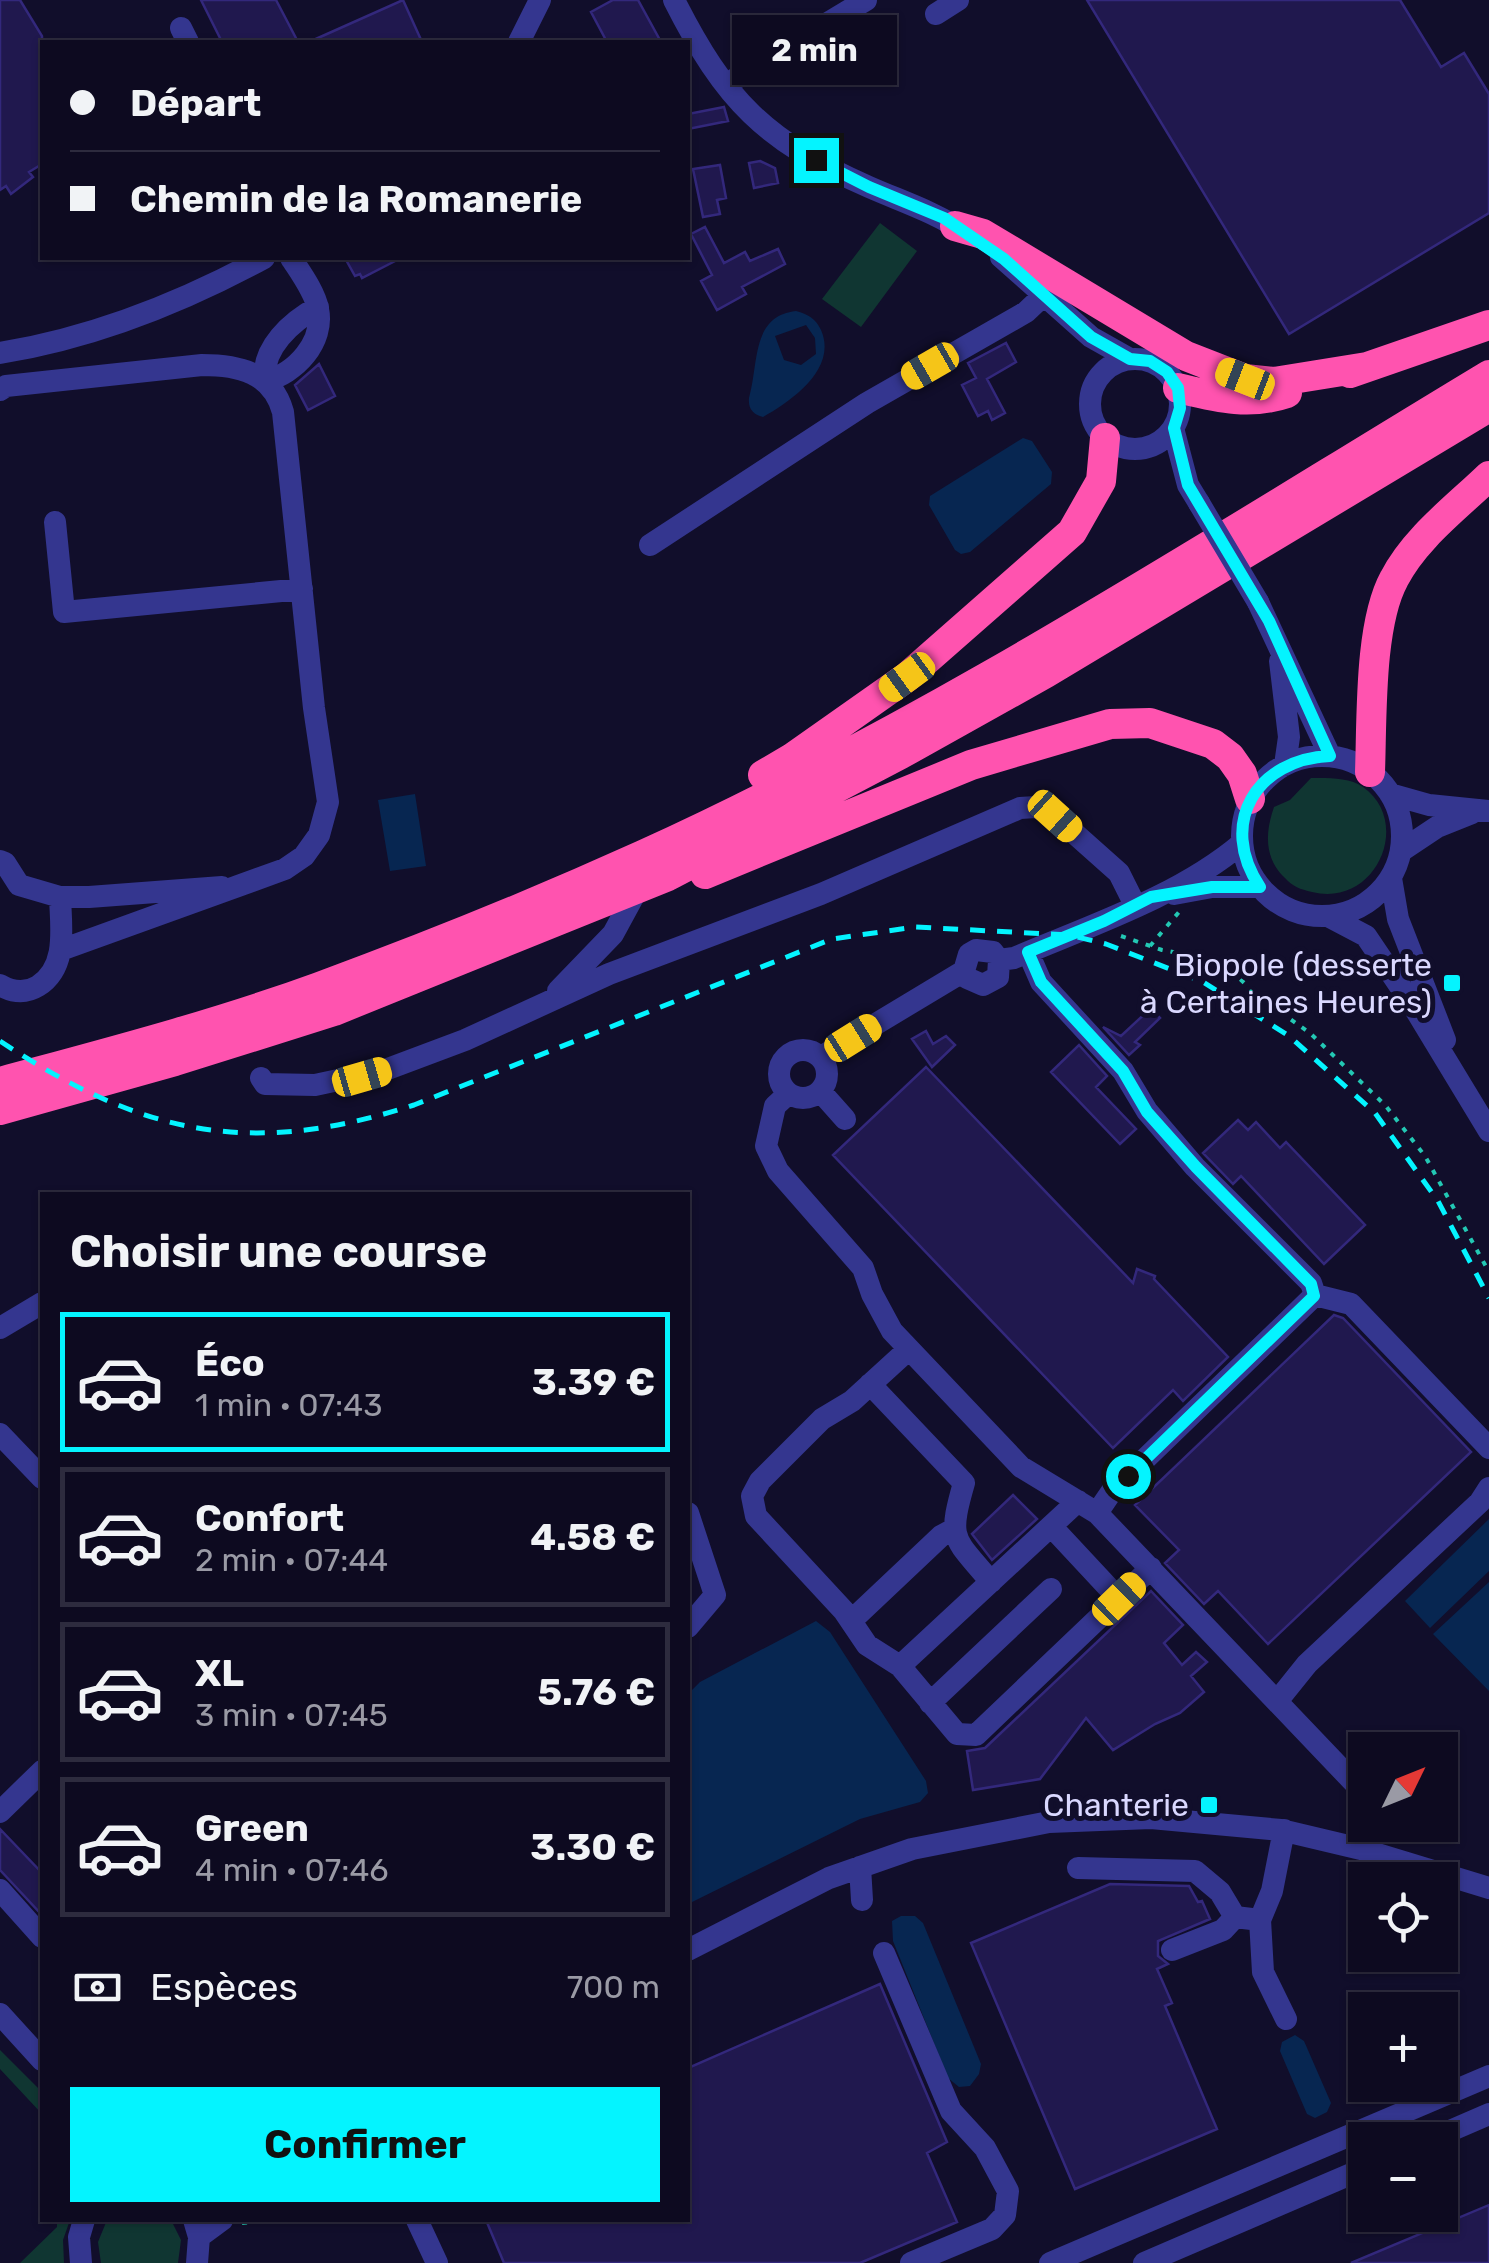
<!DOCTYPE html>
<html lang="fr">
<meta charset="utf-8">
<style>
:root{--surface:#0d0a20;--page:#161329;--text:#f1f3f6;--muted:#9a9aa5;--line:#2d2b3e;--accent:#04f4ff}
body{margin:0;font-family:Rubik,sans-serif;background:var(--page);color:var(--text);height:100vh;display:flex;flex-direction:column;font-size:38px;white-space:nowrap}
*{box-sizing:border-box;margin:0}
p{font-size:32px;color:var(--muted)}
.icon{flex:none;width:55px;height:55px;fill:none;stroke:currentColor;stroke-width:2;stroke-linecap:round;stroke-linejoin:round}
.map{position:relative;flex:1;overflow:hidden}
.panel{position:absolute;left:40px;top:1192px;width:650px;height:1030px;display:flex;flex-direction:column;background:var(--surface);border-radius:0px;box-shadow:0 2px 8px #0004,0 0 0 2px var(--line)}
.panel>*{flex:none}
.top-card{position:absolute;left:40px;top:40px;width:650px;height:220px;border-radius:0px;box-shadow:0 2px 8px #0004,0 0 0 2px var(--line);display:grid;align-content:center;height:220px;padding:0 30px;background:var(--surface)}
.needle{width:65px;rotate:47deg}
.tools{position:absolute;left:1348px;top:1732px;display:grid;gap:20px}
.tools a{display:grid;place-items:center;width:110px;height:110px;border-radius:0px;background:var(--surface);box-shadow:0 2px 8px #0004,0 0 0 2px var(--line);font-size:50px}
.end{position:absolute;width:45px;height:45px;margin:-22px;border:12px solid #04f4ff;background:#111;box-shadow:0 0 0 5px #111}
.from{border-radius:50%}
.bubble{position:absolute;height:70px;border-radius:0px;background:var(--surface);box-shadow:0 2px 8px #0004,0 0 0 2px var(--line);font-size:32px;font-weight:700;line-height:70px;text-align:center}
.car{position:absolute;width:30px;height:60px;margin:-30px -15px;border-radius:12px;box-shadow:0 0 8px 2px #0007;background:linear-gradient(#f5c518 24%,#345 0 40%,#f5c518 0 76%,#345 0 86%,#f5c518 0)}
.top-card b{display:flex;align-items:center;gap:35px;height:95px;font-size:38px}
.top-card b+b{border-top:2px solid var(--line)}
.top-card i{width:25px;height:25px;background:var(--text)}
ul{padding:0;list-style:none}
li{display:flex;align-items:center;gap:30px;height:140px;margin:0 20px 15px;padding:0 10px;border:5px solid var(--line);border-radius:0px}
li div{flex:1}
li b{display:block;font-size:38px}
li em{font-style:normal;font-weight:700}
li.selected{border-color:var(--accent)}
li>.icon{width:90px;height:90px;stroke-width:1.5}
h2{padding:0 30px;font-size:45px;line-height:120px}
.pay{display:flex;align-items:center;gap:25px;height:110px;padding:0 30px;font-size:38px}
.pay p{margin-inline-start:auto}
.cta{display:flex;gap:20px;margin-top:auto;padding:20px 30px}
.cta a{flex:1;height:115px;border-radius:0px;background:var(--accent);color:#111;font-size:40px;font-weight:700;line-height:115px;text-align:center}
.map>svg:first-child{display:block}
</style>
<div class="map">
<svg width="1489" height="2263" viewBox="0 0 1489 2263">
<rect width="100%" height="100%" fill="#110e2b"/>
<path fill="#103632" d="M880 223 917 251 861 327 822 299Z
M1311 778C1327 778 1349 777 1363 787 1413 822 1376 908 1312 892 1300 889 1293 887 1285 878 1264 858 1265 833 1274 807L1290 800Z
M0 2050 42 2092V2114L0 2069Z
M57 2220H70L63 2240 64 2263H20L57 2227Z
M107 2220H171L181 2240 178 2263H101L98 2242Z"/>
<path fill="#072651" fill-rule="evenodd" d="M796 311C808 314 816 319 821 330 838 369 791 401 763 417 753 414 748 409 749 398 759 363 751 316 796 311ZM806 325 815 338 816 354 801 365 784 360 775 336Z
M1023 438 1032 441 1052 472 1051 484 970 552 961 554 955 550 929 505 930 496Z
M415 794 426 866 390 871 378 800Z
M1489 1519V1571L1430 1628 1405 1601Z
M1489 1582V1691L1433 1634Z
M816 1621 830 1632 926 1781 928 1793 920 1802 860 1819 688 1904V1694L700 1682Z
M901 1916H915L923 1923 981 2064 979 2074 970 2086 959 2087 948 2078 893 1941 892 1921Z
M1295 2035 1304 2041 1331 2103 1327 2112 1315 2118 1307 2114 1280 2051 1282 2042Z"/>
<path fill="#20184e" stroke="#33287c" stroke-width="2.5" d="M0 0H20L42 36V164L29 172 33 177 11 194 6 186 0 190Z
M201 0H276L298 42H222Z
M403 0 422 42H309Z
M613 0H638L661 42H607L591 12Z
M1087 0H1400L1441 67 1464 53 1489 94V213L1289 334Z
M724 107 728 121 688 129V114Z
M760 161 775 168 778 183 754 188 749 163Z
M720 165 726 198 717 200 720 214 703 217 693 169Z
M705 227 724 263 745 252 750 261 778 249 785 264 742 287 746 294 717 310 701 281 712 275 691 234Z
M345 258H401L362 278 360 274 355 276Z
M1006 343 1016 362 987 379 1005 413 992 420 988 411 978 416 962 385 976 378 968 363Z
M319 364 335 396 308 410 295 385Z
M1151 1008 1160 1018 1135 1042 1140 1045 1129 1055 1103 1027 1121 1036Z
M926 1031 933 1044 946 1036 955 1045 932 1067 912 1039Z
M1079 1045 1107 1076 1096 1087 1136 1129 1120 1144 1051 1072Z
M926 1067 1133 1283 1137 1269 1155 1276 1154 1279 1228 1357 1183 1401 1173 1390 1113 1448 833 1155Z
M1238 1120 1248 1130 1256 1122 1280 1148 1286 1142 1365 1225 1324 1264 1241 1176 1233 1184 1203 1153Z
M1334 1315 1343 1318 1471 1452 1268 1644 1218 1591 1204 1604 1165 1563 1179 1550 1135 1505Z
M1013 1495 1037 1519 992 1560 972 1534Z
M1151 1591 1183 1625 1164 1643 1182 1665 1196 1652 1207 1662 1191 1676 1204 1692 1180 1713 1155 1724 1113 1750 1086 1718 1040 1779 973 1790 967 1751 985 1748Z
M0 1829 42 1873V1915L0 1870Z
M1110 1884 1189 1886 1198 1902 1202 1901 1210 1919 1158 1941V1956L1168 1964 1157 1969 1172 2003 1165 2006 1217 2129 1075 2189 971 1943Z
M880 1984 947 2142 927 2153 957 2222 860 2263H504L486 2220H688V2068Z
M1489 2205V2263H1351Z"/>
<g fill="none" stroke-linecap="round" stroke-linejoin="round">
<path stroke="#23c8b4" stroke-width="4" stroke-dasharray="5 8" stroke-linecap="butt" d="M1121 936 1162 950 1221 961 1260 998 1310 1033 1385 1105 1425 1156 1489 1272
M1150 946 1179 912
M242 2223 267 2220"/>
<path stroke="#34368f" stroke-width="22" d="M674 0C725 101 765 141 869 187 903 202 935 212 966 233
M936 14 958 0
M181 28 188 42
M519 42 540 0
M735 79 866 0
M1001 257 1091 337 1130 359
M0 353C92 338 183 302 264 258
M1090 404a45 45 0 1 1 90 0a45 45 0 1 1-90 0Z
M265 381C295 374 325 342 318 309 315 292 300 272 291 258
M265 381C261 348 292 321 318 307
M0 390 6 386 202 365C238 365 272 372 283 412L314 708 328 802 319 835 304 856 285 869 61 950
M1173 428 1188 485 1199 503
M55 522 64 612 302 589
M650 545 867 403 1026 312 1045 294
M1258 602 1330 756
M1280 661 1289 737 1285 765
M1242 836a80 80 0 1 1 160 0a80 80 0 1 1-160 0Z
M1390 794 1429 805 1489 811
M1401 851 1437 827 1472 813
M0 861 5 863 19 885 60 897H89L222 887
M1391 878 1398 919 1445 1040
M1174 894 1212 887H1260
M1328 916 1366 936 1412 1004 1489 1131
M1028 952 1041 982 1123 1071 1147 1111 1195 1167 1311 1283 1315 1295 1112 1491 1097 1513
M999 960 998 977 983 985 967 978 964 971 969 954 976 950 993 952 999 960 1014 958C1089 926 1180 896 1242 843
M0 985C12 992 25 994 38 986 68 967 61 928 60 897
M558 991 613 934 638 888
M779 1074a24 24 0 1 1 48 0a24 24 0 1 1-48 0Z
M821 1057 964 971
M261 1078 265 1084 315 1085 385 1070 465 1040 609 974 821 894 1020 808 1036 807 1055 816 1119 873 1135 905
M821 1092 845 1119
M788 1094 775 1106 766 1146 778 1171 863 1268 872 1294 892 1331 1021 1467 1097 1513 1365 1794
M1315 1295 1351 1304 1489 1448
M0 1328 42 1303
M870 1384 964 1483C947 1542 954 1537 991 1582
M0 1434 42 1478
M1078 1501 900 1666 957 1734 976 1735 1151 1568
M688 1513 715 1595 688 1627
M1051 1526 1119 1599
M851 1621 941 1536 954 1529
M900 1666 867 1645 844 1611 756 1516 752 1496 760 1481 822 1419 852 1401 909 1349
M1278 1700 1307 1664 1480 1502 1489 1488
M930 1703 1051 1589
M0 1812 42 1771
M1361 1849 1370 1825
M860 1867 862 1900
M1078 1868 1195 1871 1220 1892 1235 1917 1260 1920 1272 1891 1284 1830
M0 1890 42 1937
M1260 1920 1263 1972 1286 2019
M688 1950 829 1878 912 1849 1049 1822 1151 1818 1281 1830 1361 1849 1489 1888
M1172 1950 1223 1930 1235 1917
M884 1953 951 2111 985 2148 1008 2191 1005 2215 992 2229 911 2263
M0 2014 42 2060
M1429 2140 1489 2114
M194 2220 199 2237 197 2263
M417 2220 437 2263
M199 2237 222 2220
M81 2263 79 2237 84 2220
M1050 2263 1489 2076
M1144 2263 1365 2168"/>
<path stroke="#ff53af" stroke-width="30" d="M955 226 983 234 1186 356 1245 379 1274 382 1367 367
M1350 373 1489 325
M1178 388C1216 397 1249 406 1287 393
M1370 772C1372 719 1369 625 1394 579 1415 538 1457 507 1489 476
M763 775 792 758 907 677 1072 532 1101 481 1105 438
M705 874 971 765 1110 724 1150 723 1213 744 1230 757 1242 774 1250 799
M0 1082C107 1053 215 1025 319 987 428 947 537 903 643 855 938 721 1212 542 1489 375
M0 1110 175 1061 334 1011 668 876 901 754 1046 673 1489 407"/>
<path stroke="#04f4ff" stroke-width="5" stroke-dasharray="15 12" stroke-linecap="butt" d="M0 1041C142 1135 250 1158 414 1105L832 939 915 927 1069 935 1106 944 1203 982 1289 1036 1375 1113 1438 1201 1489 1298"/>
<path stroke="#34368f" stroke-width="22" d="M1199 503 1258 602"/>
</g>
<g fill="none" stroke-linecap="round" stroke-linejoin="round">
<path stroke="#04f4ff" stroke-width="12" d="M816 160 869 187 944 218 1004 259 1091 337 1130 359 1150 361 1167 372 1178 388 1180 408 1174 428 1188 485 1269 621 1330 756C1257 759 1217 823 1260 887H1212L1151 897 1104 921 1028 952 1041 982 1123 1071 1147 1112 1196 1167 1311 1284 1314 1296 1128 1476"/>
</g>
<g fill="#04f4ff" stroke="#110e2b" stroke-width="4">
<rect x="1442" y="973" width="20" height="20" rx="5"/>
<rect x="1199" y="1795" width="20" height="20" rx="5"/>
</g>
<g text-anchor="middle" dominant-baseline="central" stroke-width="10" stroke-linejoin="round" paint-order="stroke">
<g font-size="32" fill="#dad8ff" stroke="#110e2b" text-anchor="end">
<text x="1432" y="965">Biopole (desserte<tspan x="1432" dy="37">à Certaines Heures)</tspan></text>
<text x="1189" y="1805">Chanterie</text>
</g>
</g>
</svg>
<div class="tools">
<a><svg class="needle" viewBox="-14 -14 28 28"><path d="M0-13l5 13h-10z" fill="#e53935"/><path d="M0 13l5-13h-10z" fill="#9a9aa5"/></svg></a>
<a><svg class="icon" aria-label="locate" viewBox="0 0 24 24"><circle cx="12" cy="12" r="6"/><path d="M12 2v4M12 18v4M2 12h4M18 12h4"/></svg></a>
<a>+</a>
<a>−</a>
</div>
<i class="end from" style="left:1128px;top:1476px"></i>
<i class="end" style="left:816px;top:160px"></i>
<div class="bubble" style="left:732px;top:15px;width:165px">2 min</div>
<i class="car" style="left:930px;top:366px;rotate:240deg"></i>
<i class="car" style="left:1245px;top:379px;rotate:291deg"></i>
<i class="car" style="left:907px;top:677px;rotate:234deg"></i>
<i class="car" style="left:1055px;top:816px;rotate:132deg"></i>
<i class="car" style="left:853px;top:1038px;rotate:58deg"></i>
<i class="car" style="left:362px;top:1077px;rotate:74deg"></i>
<i class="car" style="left:1119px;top:1599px;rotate:46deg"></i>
<div class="top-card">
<b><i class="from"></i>Départ</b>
<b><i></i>Chemin de la Romanerie</b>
</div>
<section class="panel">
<h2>Choisir une course</h2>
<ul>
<li class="selected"><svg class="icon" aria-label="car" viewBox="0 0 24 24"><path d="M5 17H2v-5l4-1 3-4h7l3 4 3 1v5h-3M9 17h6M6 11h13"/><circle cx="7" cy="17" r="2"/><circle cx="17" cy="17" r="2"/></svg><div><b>Éco</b><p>1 min · 07:43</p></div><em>3.39 €</em></li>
<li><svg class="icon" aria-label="car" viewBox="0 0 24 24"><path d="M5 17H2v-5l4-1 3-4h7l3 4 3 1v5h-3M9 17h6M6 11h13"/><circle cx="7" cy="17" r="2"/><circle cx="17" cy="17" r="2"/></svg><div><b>Confort</b><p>2 min · 07:44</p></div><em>4.58 €</em></li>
<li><svg class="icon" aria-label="car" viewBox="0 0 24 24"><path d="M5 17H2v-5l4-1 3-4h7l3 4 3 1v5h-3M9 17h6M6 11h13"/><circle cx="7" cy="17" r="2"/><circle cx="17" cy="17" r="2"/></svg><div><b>XL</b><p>3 min · 07:45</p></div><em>5.76 €</em></li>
<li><svg class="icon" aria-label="car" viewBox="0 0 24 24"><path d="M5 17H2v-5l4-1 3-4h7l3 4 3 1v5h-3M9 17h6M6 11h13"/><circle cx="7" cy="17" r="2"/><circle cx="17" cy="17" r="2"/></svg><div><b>Green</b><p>4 min · 07:46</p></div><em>3.30 €</em></li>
</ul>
<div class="pay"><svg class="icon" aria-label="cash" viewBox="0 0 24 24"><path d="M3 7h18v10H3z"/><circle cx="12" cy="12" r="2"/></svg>Espèces<p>700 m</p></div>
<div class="cta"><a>Confirmer</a></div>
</section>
</div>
